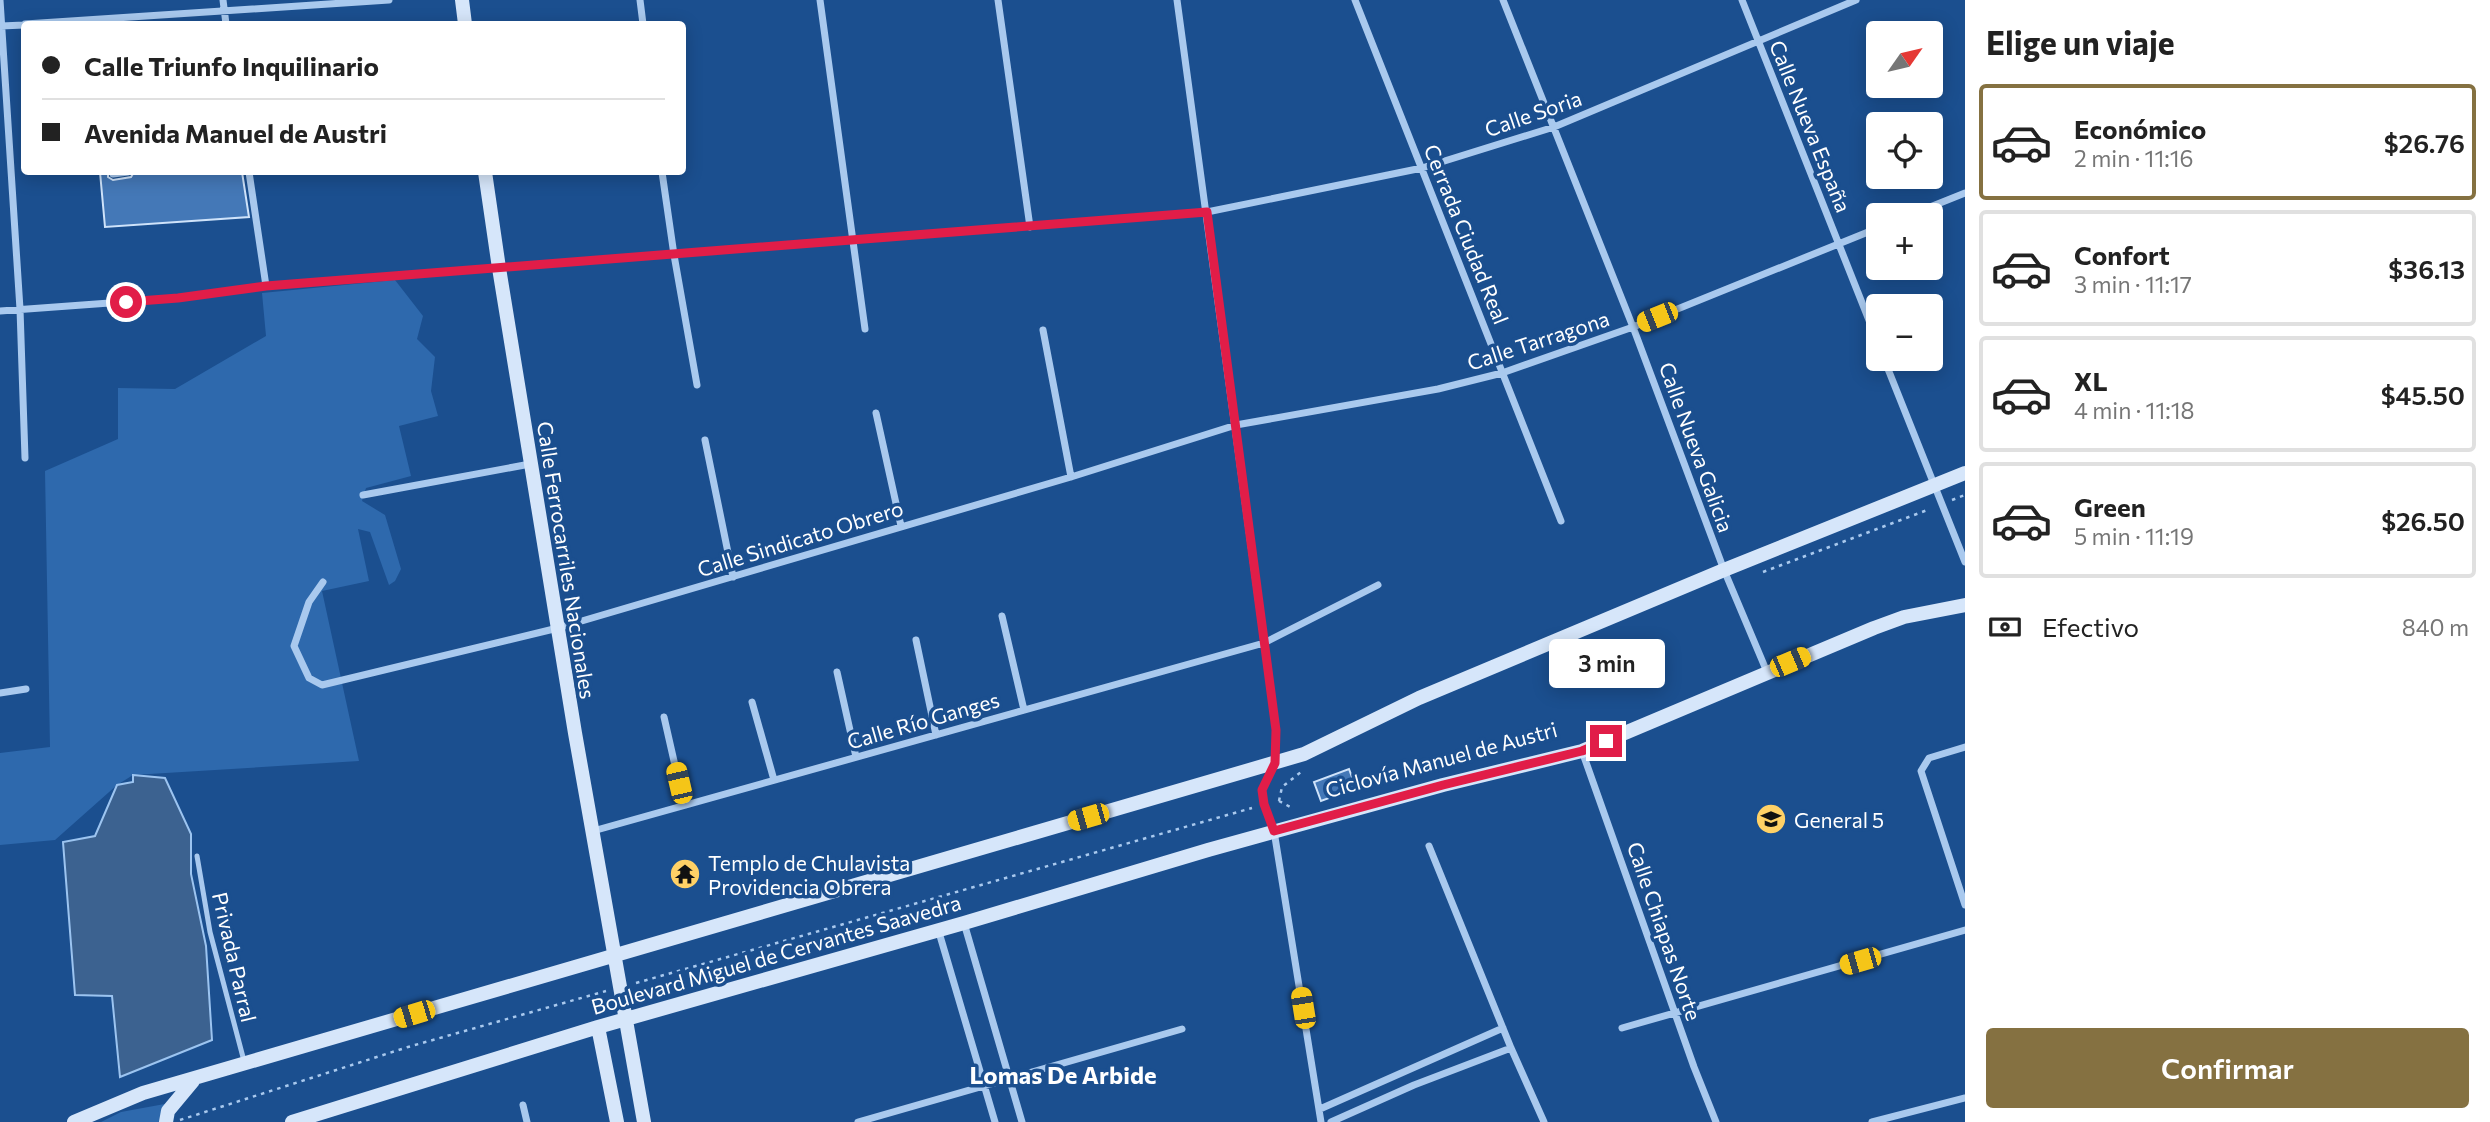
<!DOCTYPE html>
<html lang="es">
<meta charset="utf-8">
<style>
:root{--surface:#fff;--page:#f6f6f6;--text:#222;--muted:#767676;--line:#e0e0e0;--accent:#857141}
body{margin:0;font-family:Commissioner,sans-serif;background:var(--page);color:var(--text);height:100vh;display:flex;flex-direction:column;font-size:26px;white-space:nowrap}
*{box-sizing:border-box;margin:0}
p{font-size:23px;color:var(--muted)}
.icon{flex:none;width:38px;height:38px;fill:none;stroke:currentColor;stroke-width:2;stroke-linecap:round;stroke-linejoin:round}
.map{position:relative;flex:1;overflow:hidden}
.side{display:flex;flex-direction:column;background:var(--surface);width:525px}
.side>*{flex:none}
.guide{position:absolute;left:21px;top:21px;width:665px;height:154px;border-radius:7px;box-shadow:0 4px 18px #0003;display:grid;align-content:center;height:154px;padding:0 21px;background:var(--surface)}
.needle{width:46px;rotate:56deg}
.fabs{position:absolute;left:1866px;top:21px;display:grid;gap:14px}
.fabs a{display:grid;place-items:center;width:77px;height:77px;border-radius:7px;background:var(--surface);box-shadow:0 4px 18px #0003;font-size:35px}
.end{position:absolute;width:32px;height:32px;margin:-16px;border:9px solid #e11d48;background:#fff;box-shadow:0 0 0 4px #fff}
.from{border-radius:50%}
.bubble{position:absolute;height:49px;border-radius:7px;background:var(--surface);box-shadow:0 4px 18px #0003;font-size:23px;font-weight:600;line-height:49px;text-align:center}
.car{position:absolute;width:21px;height:42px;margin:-21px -10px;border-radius:9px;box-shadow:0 0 5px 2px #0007;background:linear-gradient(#f5c518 24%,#345 0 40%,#f5c518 0 76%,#345 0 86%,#f5c518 0)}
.guide b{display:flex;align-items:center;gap:24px;height:66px;font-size:26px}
.guide b+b{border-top:2px solid var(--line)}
.guide i{width:18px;height:18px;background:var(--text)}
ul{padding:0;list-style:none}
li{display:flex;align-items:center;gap:21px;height:116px;margin:0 14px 10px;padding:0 7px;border:4px solid var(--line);border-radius:7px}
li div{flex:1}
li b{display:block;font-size:26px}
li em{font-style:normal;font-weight:600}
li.on{border-color:var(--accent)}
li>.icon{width:63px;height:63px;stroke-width:1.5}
h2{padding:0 21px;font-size:32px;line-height:84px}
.pay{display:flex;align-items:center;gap:18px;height:77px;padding:0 21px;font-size:26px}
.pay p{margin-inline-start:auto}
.action{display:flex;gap:14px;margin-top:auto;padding:14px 21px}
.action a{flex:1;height:80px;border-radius:7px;background:var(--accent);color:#fff;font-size:28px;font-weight:600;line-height:80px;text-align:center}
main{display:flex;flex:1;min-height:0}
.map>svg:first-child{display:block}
</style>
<main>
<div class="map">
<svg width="1965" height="1122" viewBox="0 0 1965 1122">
<rect width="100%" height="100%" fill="#1b4f8f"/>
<path fill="#2e69ad" d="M395 280 423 316 417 339 435 357 431 391 438 416 399 426 411 476 366 488 362 501 385 515 401 569 395 581 389 585 370 532 358 529 369 581 322 591 359 761 133 775 117 785 55 840 0 845V753L50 747 45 471 118 439V388L175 389 266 336 262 293Z
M170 1103 172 1122H101L121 1112Z"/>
<path fill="#3c6290" stroke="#9cc4f0" stroke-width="2" d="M133 775 165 778 191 834V874L206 946 212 1040 120 1077 112 996 75 995 63 842 95 836 117 785 133 782Z"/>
<path fill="#4478b7" stroke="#cfe3fa" stroke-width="2" d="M100 172H108V177L113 180 131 177 134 172H242L249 217 105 227Z
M1349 769 1356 788 1321 801 1314 782Z"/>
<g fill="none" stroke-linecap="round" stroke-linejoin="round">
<path stroke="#a9c9ee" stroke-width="2.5" stroke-dasharray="3.5 5" stroke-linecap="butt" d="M1952 500 1965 495
M1763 572 1930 509
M1279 801 1282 787 1301 772
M1279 801 1294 809
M636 983 1252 808
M180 1120 408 1047 606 991"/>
<path stroke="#a9c9ee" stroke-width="5" d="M197 856 210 932 244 1061"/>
<path stroke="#a9c9ee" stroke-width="7" d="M0 0 20 309 25 458
M223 0 226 24
M640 0 643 24
M820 0 865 329
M998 0 1030 227
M1177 0 1276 730 1275 763 1262 790 1264 804 1274 831 1321 1122
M1355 0 1561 521
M1503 0 1633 327 1724 570 1767 672
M1742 0 1878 343
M25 24 389 0
M1 26 24 25
M249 172 266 286
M662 172 674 255 697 385
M113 174 128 172
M1910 215 1965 193
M0 311 178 298 266 286 1207 212 1422 168 1554 127 1856 0
M1043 330 1071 477
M1884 359 1965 562
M876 413 901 526
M705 440 733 577
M363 495 530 464
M323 582 309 602 294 646 309 678 322 685 558 628 1071 477 1236 425 1438 389 1502 373 1633 327 1878 228
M1002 616 1024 710
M916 640 936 735
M837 672 856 757
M0 693 26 689
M752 702 774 780
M664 717 684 805
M1965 747 1929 758 1921 771 1965 905
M1582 751 1694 1067 1716 1122
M593 831 1264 643 1378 585
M1429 846 1511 1048 1544 1122
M964 923 1022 1122
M938 929 995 1122
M1622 1028 1965 930
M523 1105 527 1122
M1320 1109 1503 1028
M858 1122 1182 1029
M1331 1122 1414 1085 1511 1048
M1872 1122 1965 1098"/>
<path stroke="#d6e6fa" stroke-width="14" d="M462 0 465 24
M485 172 499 268 575 733 644 1122
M598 1027 617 1122
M74 1122 143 1093 1304 754 1419 698 1724 570 1965 473
M166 1122 168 1111 193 1081
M292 1122 598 1027 964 923 1208 850 1443 785 1582 751 1874 628 1904 617 1965 605"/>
</g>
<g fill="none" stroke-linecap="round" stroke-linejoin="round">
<path stroke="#e11d48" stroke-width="9" d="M126 302 178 298 266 286 1207 212 1276 730 1275 763 1262 790 1264 804 1274 831 1443 785 1582 751 1606 741"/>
</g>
<defs>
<g id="school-disc" transform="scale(1.575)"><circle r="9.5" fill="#ffd166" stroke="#1b4f8f"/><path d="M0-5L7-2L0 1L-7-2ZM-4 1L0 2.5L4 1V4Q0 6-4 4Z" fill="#111"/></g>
<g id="temple-disc" transform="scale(1.575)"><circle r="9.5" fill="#ffd166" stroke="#1b4f8f"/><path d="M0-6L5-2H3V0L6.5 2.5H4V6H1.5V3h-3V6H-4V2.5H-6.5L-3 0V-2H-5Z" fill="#111"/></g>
</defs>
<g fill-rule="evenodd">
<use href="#school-disc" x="1771" y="819"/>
<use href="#temple-disc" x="685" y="874"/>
</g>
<g text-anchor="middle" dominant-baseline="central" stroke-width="7" stroke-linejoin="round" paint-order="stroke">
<g font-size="21" fill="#fff" stroke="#1b4f8f">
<text transform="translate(1533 113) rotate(-19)">Calle Soria</text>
<text transform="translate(1811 126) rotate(68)">Calle Nueva España</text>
<text transform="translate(1467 234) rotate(68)">Cerrada Ciudad Real</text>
<text transform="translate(1538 340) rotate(-18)">Calle Tarragona</text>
<text transform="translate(1697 447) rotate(70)">Calle Nueva Galicia</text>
<text transform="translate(800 538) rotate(-17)">Calle Sindicato Obrero</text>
<text transform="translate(567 560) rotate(81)">Calle Ferrocarriles Nacionales</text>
<text transform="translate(923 720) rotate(-16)">Calle Río Ganges</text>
<text transform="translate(1441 759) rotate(-15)">Ciclovía Manuel de Austri</text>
<text transform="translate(1665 931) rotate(71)">Calle Chiapas Norte</text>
<text transform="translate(776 954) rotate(-16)">Boulevard Miguel de Cervantes Saavedra</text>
<text transform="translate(235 957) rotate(77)">Privada Parral</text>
</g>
<g font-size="21" fill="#fff" stroke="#1b4f8f" text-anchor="start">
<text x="1794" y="819">General 5</text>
<text x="708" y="862">Templo de Chulavista<tspan x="708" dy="24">Providencia Obrera</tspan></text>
</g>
<g font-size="24" font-weight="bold" fill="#fff" stroke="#1b4f8f">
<text x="1063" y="1074">Lomas De Arbide</text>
</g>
</g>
</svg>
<div class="fabs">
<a><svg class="needle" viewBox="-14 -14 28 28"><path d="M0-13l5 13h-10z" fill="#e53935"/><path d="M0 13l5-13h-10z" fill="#767676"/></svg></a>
<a><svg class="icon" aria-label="locate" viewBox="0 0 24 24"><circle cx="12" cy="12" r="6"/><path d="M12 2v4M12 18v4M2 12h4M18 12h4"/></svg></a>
<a>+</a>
<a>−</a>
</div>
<i class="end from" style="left:126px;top:302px"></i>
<i class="end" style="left:1606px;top:741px"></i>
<div class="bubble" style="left:1549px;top:639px;width:116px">3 min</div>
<i class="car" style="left:1657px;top:317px;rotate:248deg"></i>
<i class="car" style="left:1790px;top:662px;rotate:67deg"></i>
<i class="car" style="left:679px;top:783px;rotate:347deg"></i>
<i class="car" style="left:1088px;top:817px;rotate:254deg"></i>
<i class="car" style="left:1860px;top:961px;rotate:254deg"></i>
<i class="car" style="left:1303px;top:1008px;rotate:351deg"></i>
<i class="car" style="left:414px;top:1014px;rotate:253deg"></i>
<div class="guide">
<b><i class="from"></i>Calle Triunfo Inquilinario</b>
<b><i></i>Avenida Manuel de Austri</b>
</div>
</div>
<section class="side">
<h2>Elige un viaje</h2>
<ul>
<li class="on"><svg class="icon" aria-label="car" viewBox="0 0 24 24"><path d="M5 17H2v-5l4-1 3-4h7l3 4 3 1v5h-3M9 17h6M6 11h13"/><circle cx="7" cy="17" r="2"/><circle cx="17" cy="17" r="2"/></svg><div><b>Económico</b><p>2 min · 11:16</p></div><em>$26.76</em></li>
<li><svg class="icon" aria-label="car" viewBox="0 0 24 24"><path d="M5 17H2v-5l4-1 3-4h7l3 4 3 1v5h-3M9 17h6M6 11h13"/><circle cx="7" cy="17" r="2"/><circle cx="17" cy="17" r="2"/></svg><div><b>Confort</b><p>3 min · 11:17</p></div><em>$36.13</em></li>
<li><svg class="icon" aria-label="car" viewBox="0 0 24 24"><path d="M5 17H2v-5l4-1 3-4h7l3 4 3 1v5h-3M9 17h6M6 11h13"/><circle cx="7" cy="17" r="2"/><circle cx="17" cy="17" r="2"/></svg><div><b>XL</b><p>4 min · 11:18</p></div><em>$45.50</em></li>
<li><svg class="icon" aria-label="car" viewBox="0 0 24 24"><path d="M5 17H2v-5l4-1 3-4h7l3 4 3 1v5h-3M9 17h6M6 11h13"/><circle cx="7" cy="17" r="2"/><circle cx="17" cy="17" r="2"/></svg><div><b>Green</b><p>5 min · 11:19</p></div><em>$26.50</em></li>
</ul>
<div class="pay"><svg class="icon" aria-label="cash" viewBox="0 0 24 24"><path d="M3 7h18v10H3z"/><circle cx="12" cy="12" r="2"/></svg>Efectivo<p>840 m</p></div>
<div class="action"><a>Confirmar</a></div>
</section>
</main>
